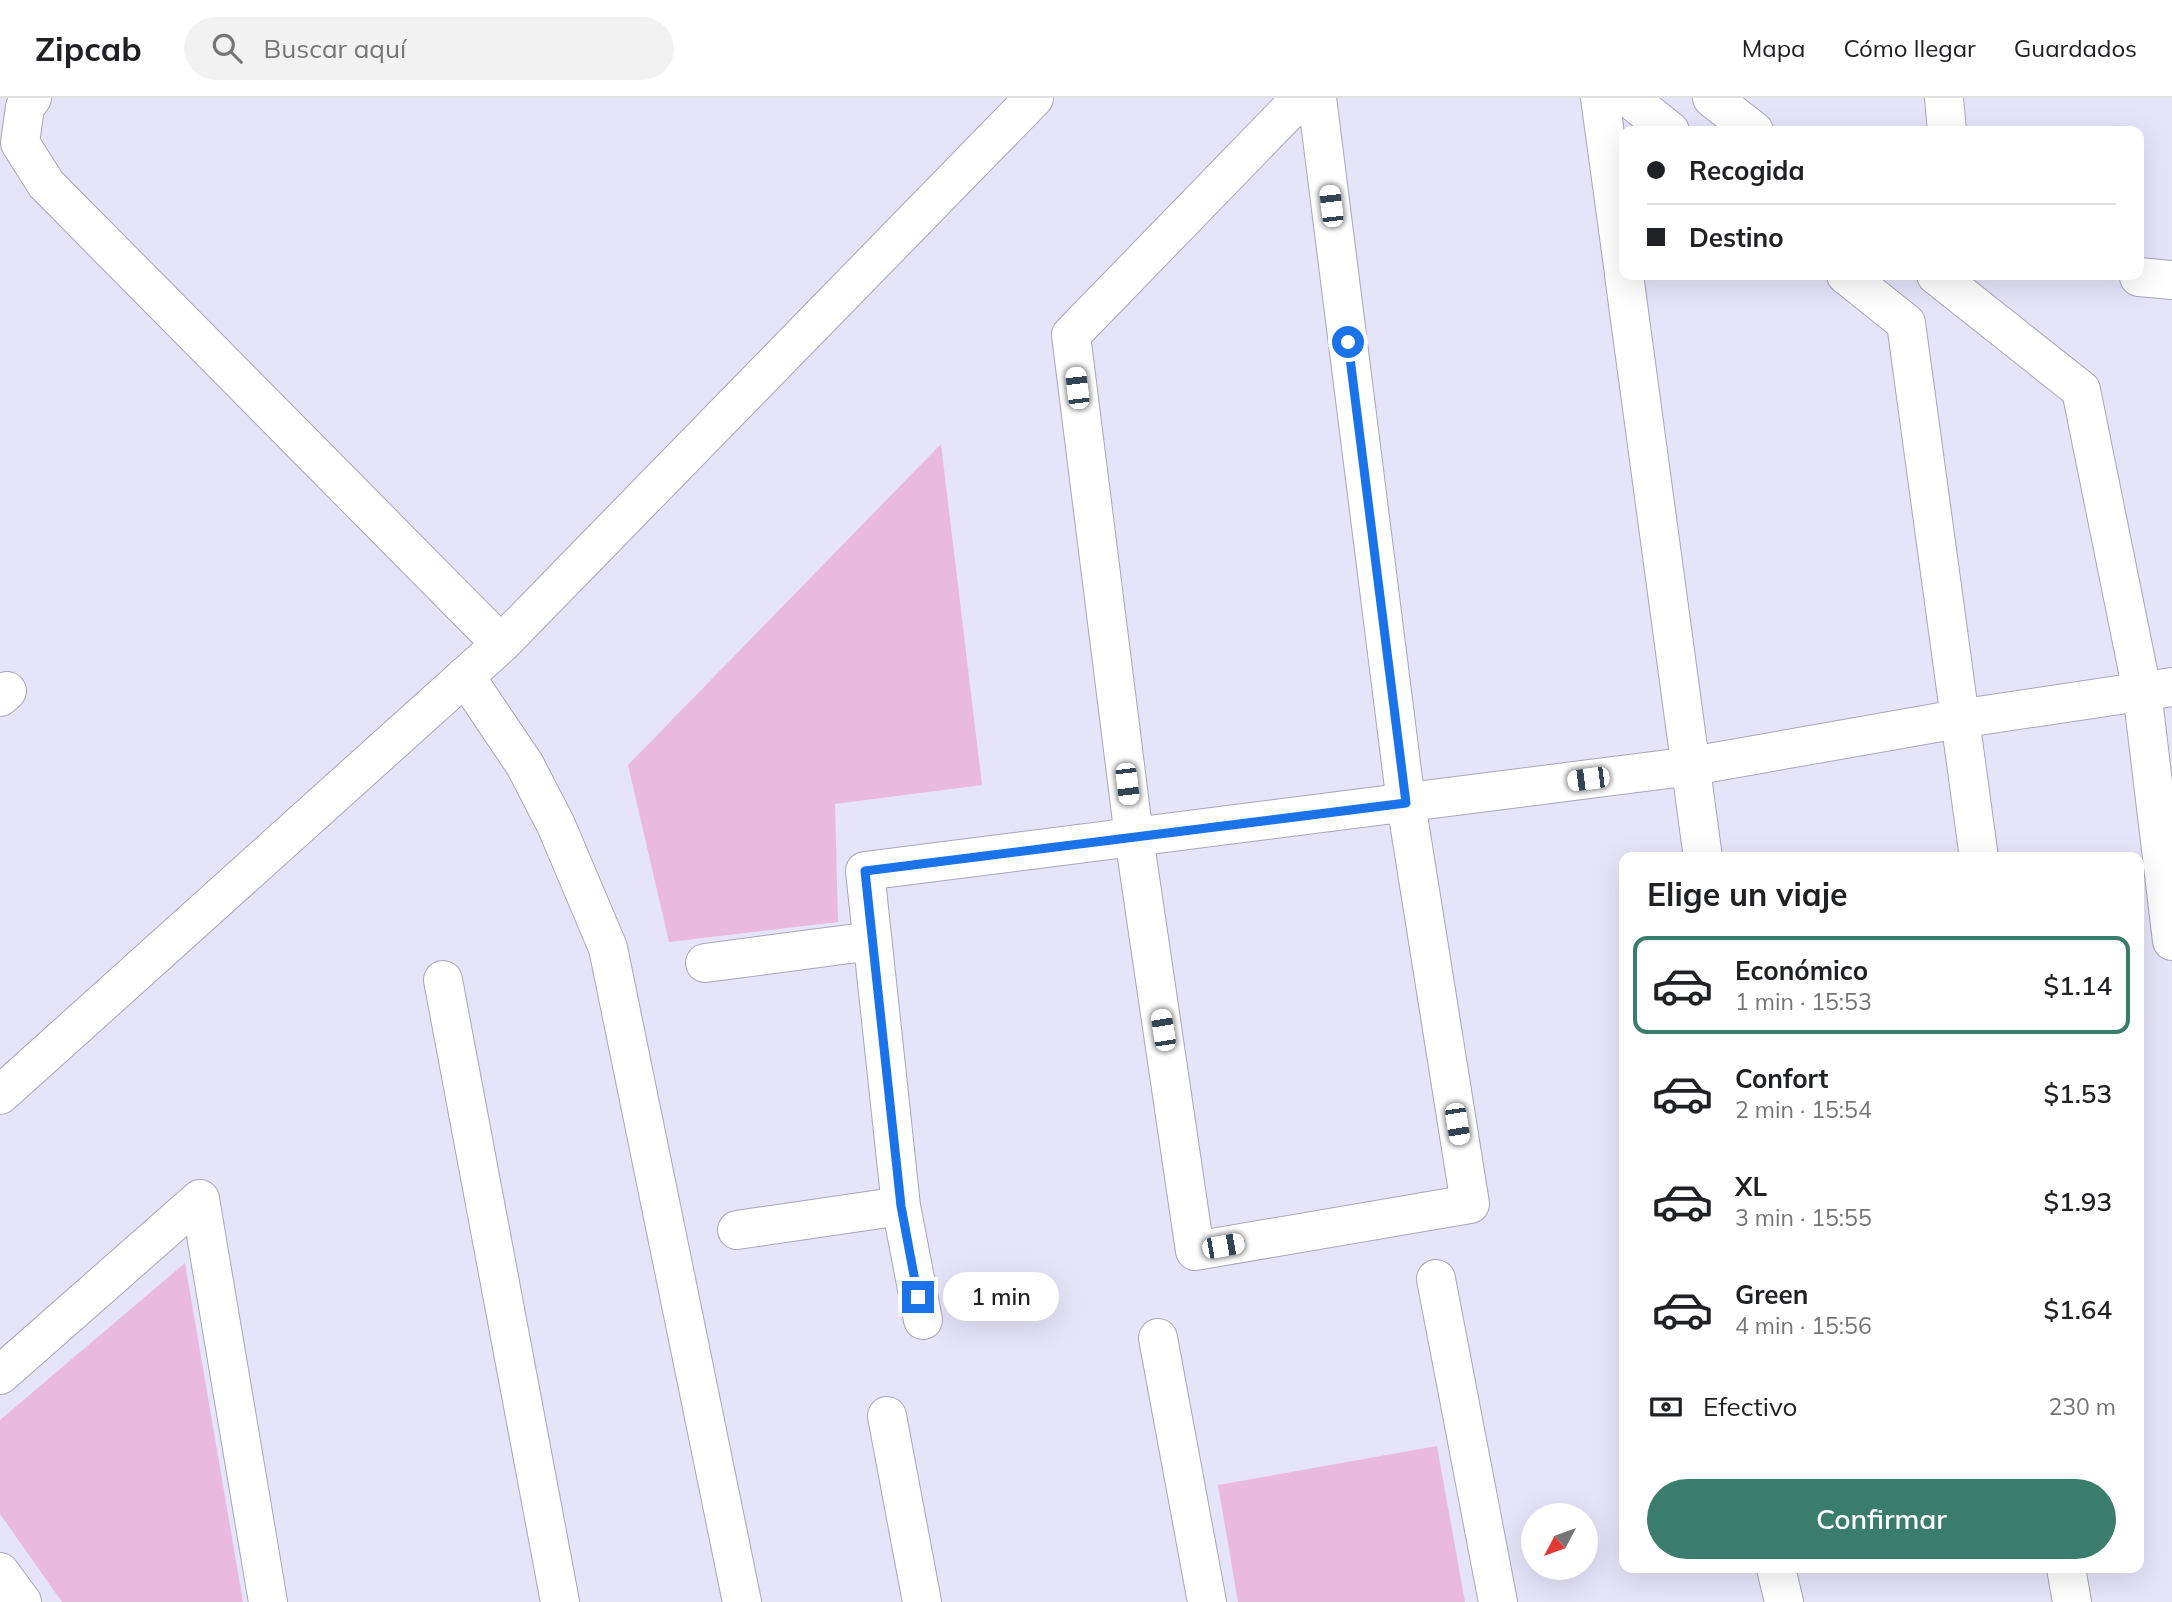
<!DOCTYPE html>
<html lang="es">
<meta charset="utf-8">
<style>
:root{--surface:#fff;--page:#f2f2f2;--text:#202124;--muted:#757577;--line:#e0e0e0;--accent:#3b7d6d}
body{margin:0;font-family:Mulish,sans-serif;background:var(--page);color:var(--text);height:100vh;display:flex;flex-direction:column;font-size:26px;white-space:nowrap}
*{box-sizing:border-box;margin:0}
p{font-size:23px;color:var(--muted)}
.icon{flex:none;width:38px;height:38px;fill:none;stroke:currentColor;stroke-width:2;stroke-linecap:round;stroke-linejoin:round}
.map{position:relative;flex:1;overflow:hidden}
.details{position:absolute;left:1619px;top:754px;width:525px;height:721px;display:flex;flex-direction:column;background:var(--surface);border-radius:14px;box-shadow:0 7px 28px #0002}
.details>*{flex:none}
.top-card{position:absolute;left:1619px;top:28px;width:525px;height:154px;border-radius:14px;box-shadow:0 7px 28px #0002;display:grid;align-content:center;height:154px;padding:0 28px;background:var(--surface)}
.needle{width:46px;rotate:229deg}
.tools{position:absolute;left:1521px;top:1405px;display:grid;gap:14px}
.tools a{display:grid;place-items:center;width:77px;height:77px;border-radius:50%;background:var(--surface);box-shadow:0 7px 28px #0002;font-size:35px}
.end{position:absolute;width:32px;height:32px;margin:-16px;border:9px solid #1a73e8;background:#fff;box-shadow:0 0 0 4px #fff}
.from{border-radius:50%}
.bubble{position:absolute;height:49px;border-radius:24px;background:var(--surface);box-shadow:0 7px 28px #0002;font-size:23px;font-weight:600;line-height:49px;text-align:center}
.car{position:absolute;width:21px;height:42px;margin:-21px -10px;border-radius:9px;box-shadow:0 0 5px 2px #0007;background:linear-gradient(#fff 24%,#345 0 40%,#fff 0 76%,#345 0 86%,#fff 0)}
.top-card b{display:flex;align-items:center;gap:24px;height:66px;font-size:26px}
.top-card b+b{border-top:2px solid var(--line)}
.top-card i{width:18px;height:18px;background:var(--text)}
ul{padding:0;list-style:none}
li{display:flex;align-items:center;gap:21px;height:98px;margin:0 14px 10px;padding:0 14px;border:4px solid transparent;border-radius:14px}
li div{flex:1}
li b{display:block;font-size:26px}
li em{font-style:normal;font-weight:600}
li.active{border-color:var(--accent)}
li>.icon{width:63px;height:63px;stroke-width:1.5}
h2{padding:0 28px;font-size:32px;line-height:84px}
.pay{display:flex;align-items:center;gap:18px;height:77px;padding:0 28px;font-size:26px}
.pay p{margin-inline-start:auto}
.primary-button{display:flex;gap:14px;margin-top:auto;padding:14px 28px}
.primary-button a{flex:1;height:80px;border-radius:42px;background:var(--accent);color:#fff;font-size:28px;font-weight:600;line-height:80px;text-align:center}
header{display:flex;align-items:center;gap:42px;box-sizing:border-box;height:98px;padding:0 35px;background:var(--surface);border-bottom:2px solid var(--line)}
header strong{font-size:33px}
nav{display:flex;gap:38px;margin-inline-start:auto;font-size:24px}
.search{width:490px;height:63px;background:var(--page);display:flex;align-items:center;gap:18px;box-sizing:border-box;padding:0 24px;border-radius:38px;color:var(--muted);font-size:26px}
.map>svg:first-child{display:block}
</style>
<header>
<strong>Zipcab</strong>
<div class="search"><svg class="icon" aria-label="search" viewBox="0 0 24 24"><circle cx="10" cy="10" r="6"/><path d="M15 15l6 6"/></svg>Buscar aquí</div>
<nav><a>Mapa</a><a>Cómo llegar</a><a>Guardados</a></nav>
</header>
<div class="map">
<svg width="2172" height="1504" viewBox="0 0 2172 1504">
<rect width="100%" height="100%" fill="#e6e4f9"/>
<path fill="#e9bade" d="M941 346 982 687 835 706 838 824 669 844 628 667Z
M185 1165 243 1504H62L0 1416V1322Z
M1437 1348 1465 1504H1238L1218 1387Z"/>
<g fill="none" stroke-linecap="round" stroke-linejoin="round">
<g stroke="#a7a5b9" stroke-width="40">
<path id="minor" d="M32 0 25 9 20 45 46 86 501 546
M1301 0 1071 237 1134 739 1195 1153 1470 1106 1406 705 1317 0
M1600 0 1624 175
M1629 0 1670 33
M1712 0 1754 33
M1944 0 1947 33
M1624 177 1703 760
M1846 177 1906 225 1979 760
M1936 177 2081 292 2142 593 2172 843
M2139 179 2172 182
M465 578 525 667 556 727 608 850 742 1504
M0 599 7 593
M705 865 872 843
M443 882 560 1504
M0 997 501 546 1034 0
M200 1101 268 1504
M737 1132 901 1108
M1436 1181 1498 1504
M923 1222 901 1108 865 773 1692 668 1958 621 2172 589
M1158 1240 1207 1504
M0 1277 200 1101
M887 1318 922 1504
M1776 1470 1784 1504
M2066 1470 2072 1504
M0 1474 22 1504"/>
</g>
<use href="#minor" stroke="#fff" stroke-width="38"/>
</g>
<g fill="none" stroke-linecap="round" stroke-linejoin="round">
<path stroke="#1a73e8" stroke-width="9" d="M918 1199 901 1108 865 773 1406 705 1348 244"/>
</g>
</svg>
<div class="tools">
<a><svg class="needle" viewBox="-14 -14 28 28"><path d="M0-13l5 13h-10z" fill="#e53935"/><path d="M0 13l5-13h-10z" fill="#757577"/></svg></a>
</div>
<i class="end from" style="left:1348px;top:244px"></i>
<i class="end" style="left:918px;top:1199px"></i>
<div class="bubble" style="left:943px;top:1174px;width:116px">1 min</div>
<i class="car" style="left:1331px;top:108px;rotate:353deg"></i>
<i class="car" style="left:1077px;top:290px;rotate:353deg"></i>
<i class="car" style="left:1588px;top:681px;rotate:263deg"></i>
<i class="car" style="left:1127px;top:686px;rotate:173deg"></i>
<i class="car" style="left:1163px;top:932px;rotate:351deg"></i>
<i class="car" style="left:1457px;top:1026px;rotate:171deg"></i>
<i class="car" style="left:1223px;top:1148px;rotate:80deg"></i>
<div class="top-card">
<b><i class="from"></i>Recogida</b>
<b><i></i>Destino</b>
</div>
<section class="details">
<h2>Elige un viaje</h2>
<ul>
<li class="active"><svg class="icon" aria-label="car" viewBox="0 0 24 24"><path d="M5 17H2v-5l4-1 3-4h7l3 4 3 1v5h-3M9 17h6M6 11h13"/><circle cx="7" cy="17" r="2"/><circle cx="17" cy="17" r="2"/></svg><div><b>Económico</b><p>1 min · 15:53</p></div><em>$1.14</em></li>
<li><svg class="icon" aria-label="car" viewBox="0 0 24 24"><path d="M5 17H2v-5l4-1 3-4h7l3 4 3 1v5h-3M9 17h6M6 11h13"/><circle cx="7" cy="17" r="2"/><circle cx="17" cy="17" r="2"/></svg><div><b>Confort</b><p>2 min · 15:54</p></div><em>$1.53</em></li>
<li><svg class="icon" aria-label="car" viewBox="0 0 24 24"><path d="M5 17H2v-5l4-1 3-4h7l3 4 3 1v5h-3M9 17h6M6 11h13"/><circle cx="7" cy="17" r="2"/><circle cx="17" cy="17" r="2"/></svg><div><b>XL</b><p>3 min · 15:55</p></div><em>$1.93</em></li>
<li><svg class="icon" aria-label="car" viewBox="0 0 24 24"><path d="M5 17H2v-5l4-1 3-4h7l3 4 3 1v5h-3M9 17h6M6 11h13"/><circle cx="7" cy="17" r="2"/><circle cx="17" cy="17" r="2"/></svg><div><b>Green</b><p>4 min · 15:56</p></div><em>$1.64</em></li>
</ul>
<div class="pay"><svg class="icon" aria-label="cash" viewBox="0 0 24 24"><path d="M3 7h18v10H3z"/><circle cx="12" cy="12" r="2"/></svg>Efectivo<p>230 m</p></div>
<div class="primary-button"><a>Confirmar</a></div>
</section>
</div>
